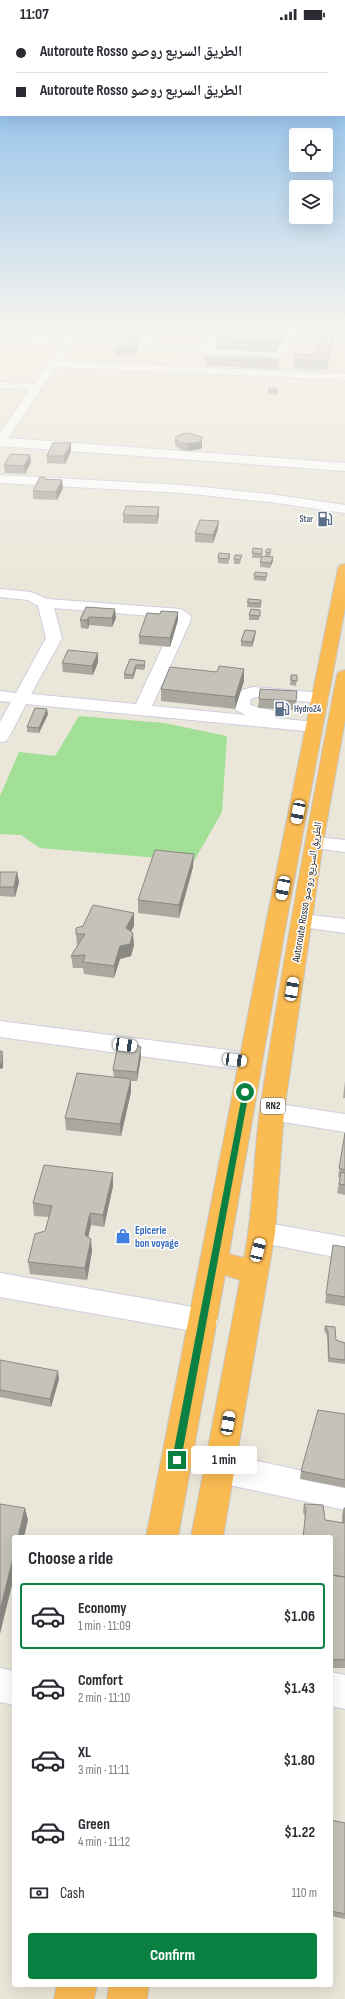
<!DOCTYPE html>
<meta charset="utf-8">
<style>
:root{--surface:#fff;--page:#f2f2f3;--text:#2b2b33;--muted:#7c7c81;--line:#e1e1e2;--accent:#0b8043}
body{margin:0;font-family:"Sofia Sans Condensed","Noto Naskh Arabic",sans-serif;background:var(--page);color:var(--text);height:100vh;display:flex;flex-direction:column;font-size:15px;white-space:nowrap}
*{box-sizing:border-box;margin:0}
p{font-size:13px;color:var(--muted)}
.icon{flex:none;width:22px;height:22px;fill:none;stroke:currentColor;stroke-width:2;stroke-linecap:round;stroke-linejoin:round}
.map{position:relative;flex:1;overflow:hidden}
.side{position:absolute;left:12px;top:1507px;width:321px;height:452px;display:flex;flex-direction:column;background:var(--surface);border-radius:4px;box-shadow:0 4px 16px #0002}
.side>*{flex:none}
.top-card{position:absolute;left:0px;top:0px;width:345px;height:88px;box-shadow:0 4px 16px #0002;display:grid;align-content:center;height:88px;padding:0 16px;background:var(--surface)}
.fabs{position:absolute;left:289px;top:100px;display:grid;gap:8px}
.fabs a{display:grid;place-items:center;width:44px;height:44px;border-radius:4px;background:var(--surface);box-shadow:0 4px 16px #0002;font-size:20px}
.end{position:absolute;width:18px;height:18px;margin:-9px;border:5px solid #0b8043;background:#fff;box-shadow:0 0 0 2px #fff}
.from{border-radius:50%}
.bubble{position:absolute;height:28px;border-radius:4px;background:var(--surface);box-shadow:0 4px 16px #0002;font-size:13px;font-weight:700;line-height:28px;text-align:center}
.car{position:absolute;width:12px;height:24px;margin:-12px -6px;border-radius:5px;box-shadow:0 0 3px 1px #0007;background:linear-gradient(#fff 24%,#345 0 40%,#fff 0 76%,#345 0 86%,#fff 0)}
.top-card b{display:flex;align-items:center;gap:14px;height:38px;font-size:15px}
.top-card b+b{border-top:1px solid var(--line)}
.top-card i{width:10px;height:10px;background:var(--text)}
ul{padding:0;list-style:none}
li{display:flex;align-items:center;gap:12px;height:66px;margin:0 8px 6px;padding:0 8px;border:2px solid transparent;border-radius:4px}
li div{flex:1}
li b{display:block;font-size:15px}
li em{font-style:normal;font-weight:700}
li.selected{border-color:var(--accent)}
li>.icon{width:36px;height:36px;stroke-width:1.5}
h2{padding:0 16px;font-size:18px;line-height:48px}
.pay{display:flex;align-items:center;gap:10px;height:44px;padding:0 16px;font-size:15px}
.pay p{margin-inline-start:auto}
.action{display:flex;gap:8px;margin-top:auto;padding:8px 16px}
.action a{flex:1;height:46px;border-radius:4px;background:var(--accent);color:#fff;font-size:16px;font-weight:700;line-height:46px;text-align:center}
.status{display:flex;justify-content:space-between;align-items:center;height:28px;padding:0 20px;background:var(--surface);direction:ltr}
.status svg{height:11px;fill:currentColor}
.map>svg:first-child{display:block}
</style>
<div class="status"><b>11:07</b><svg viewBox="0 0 49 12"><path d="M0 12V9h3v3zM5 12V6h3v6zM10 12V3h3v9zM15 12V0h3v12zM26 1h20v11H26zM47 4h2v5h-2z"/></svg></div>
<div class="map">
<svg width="345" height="1971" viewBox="0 0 345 1971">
<rect width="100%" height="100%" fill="#eae6d9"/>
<path fill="#a1e096" d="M79 688 164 695 227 708 222 784 194 833 40 820 21 807 0 806V768L19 724 55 728Z"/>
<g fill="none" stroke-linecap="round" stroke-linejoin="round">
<g stroke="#cecee1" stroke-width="2">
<path id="minor" d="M72 300H82L74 312 140 315 148 300H158L149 315 204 319 212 300H222L214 319 276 323 287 300H297L296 304 345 308V314L293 310 283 328 279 329 70 317 60 333 345 346V352L56 339 8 410 345 435V443L0 418V405L30 362 0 360V354L34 356 61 317 0 314V308L65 311Z
M0 447 183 457 269 466 345 477V485L269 474 183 465 0 455Z
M0 561 31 564 47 571 181 581 191 588 190 594 152 678 246 687 236 682 234 679C235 664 238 663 253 659L321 665 327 667 329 670 327 673 321 675 255 669 251 671 250 677 274 683 276 687 274 690 315 694 321 695 323 699 321 703 315 704 26 676 9 709 6 713 0 714V694L11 674 0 673V663L16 665 46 610 38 578 28 572 0 569ZM54 580 176 590 136 676 31 666 62 610Z
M314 809 345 812V824L307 819 305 815 307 811Z
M302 886 345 891V905L295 898 292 893 295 888Z
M0 993 251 1025 259 1028 262 1034 259 1040 251 1043 0 1009Z
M272 1075 345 1086V1104L264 1091 260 1084 264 1077Z
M262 1194 345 1209V1231L253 1213 249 1205 253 1197Z
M0 1245 204 1281 214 1284 218 1293 214 1302 204 1305 0 1269Z
M220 1425 345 1452V1482L220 1455 209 1451 205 1440 209 1429Z
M0 1640 14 1643V1677L0 1674Z
M331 1644 345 1647V1681L331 1678Z"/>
</g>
<g stroke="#c7c7c7" stroke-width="2">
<path id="highway" d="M345 536V580L287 890 229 1226 244 1230C254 1181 253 1131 260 1082 282 937 309 792 337 647L339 644 345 642V692L323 815 284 1084 275 1205 223 1509H191L240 1252 225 1247 178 1509H146L267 890 338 540 340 537Z
M57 1957H97L94 1971H54Z
M109 1957H149L147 1971H107Z"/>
</g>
<use href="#minor" fill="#fff" fill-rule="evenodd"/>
<use href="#highway" fill="#fbbb53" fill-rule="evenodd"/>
</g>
<path fill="#a9a79f" d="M32 300H55L50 304 32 303Z
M107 300H149L142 311 124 310V307L107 306Z
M222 300H286L276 325 217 321V310Z
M334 303 333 312 327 342 294 341V326L316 327Z
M138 313V320L134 328 116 327V320Z
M206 331H279L278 341 206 338Z
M269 360 278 363 277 367H270L268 364Z
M175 410 202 420 200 421 188 423 180 422 175 417Z
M71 415V423L65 436 47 435V428Z
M30 427 31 434 25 446 5 445 4 437Z
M45 451 62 452 63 460 57 472 33 471V463Z
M123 487H159L157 496 123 495Z
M218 501 213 515 195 514V505Z
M253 520 262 521V528H265L267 521 271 525 270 528 273 529V533L270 540 260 539V534L261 530H252Z
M230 526V530L228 536 218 535V530Z
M234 531 241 532 240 536H234Z
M267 545 266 553 254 552V548Z
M248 571 261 572V580L247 579Z
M86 579 116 590 112 599 89 597 88 601 81 600 80 592Z
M260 582 259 592H249V587Z
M160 586 178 592 170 619 139 616V608Z
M255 608 252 619 241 618V613Z
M130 631 145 633V637L144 642 136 641 133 651H124V646Z
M98 634 93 647 63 644 62 635Z
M244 641V653L235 681 161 673V661L217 644Z
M291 647H297L296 658 290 657Z
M297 663 295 682 258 680 259 671Z
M48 686 39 705 27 704V699Z
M193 839 179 890 138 885V872Z
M0 844H17L19 854 15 869 0 868Z
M134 885V898L131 903 134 917 131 928 120 931 114 950 84 946 83 940H73L71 928 77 918 76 906Z
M141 1029 137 1053H131V1064L121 1108 66 1102 65 1090 114 1049 113 1042Z
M345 1053V1070H343Z
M345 1105V1167L337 1165 340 1150 338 1149Z
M113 1158 104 1199 91 1197 88 1209 92 1223 87 1252 30 1246 28 1234 45 1203 49 1189 34 1188 33 1175Z
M333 1217 345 1258V1278L325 1275Z
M325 1298 336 1312 345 1315V1336L328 1334 327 1308 324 1302Z
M0 1332 59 1351 51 1379 0 1369Z
M345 1386V1460L300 1451 301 1443Z
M304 1476 325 1492 342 1495V1487L344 1480H345V1640H331V1509H303L305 1489 303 1484Z
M331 1792 345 1795V1891L331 1888Z"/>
<path fill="#8a8882" d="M50 300H55L50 304Z
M145 300H149L142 311V304Z
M283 300H286L276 325 277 315Z
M334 303 333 312 327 342 328 333Z
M138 313V320L134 328V321Z
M202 412V420L200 421 188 423V416Z
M71 415V423L65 436 64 428Z
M30 427 31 434 25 446 24 438Z
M62 452 63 460 57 472 56 464Z
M159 479V487L157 496V488Z
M219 493 218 501 213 515V507Z
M273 529V533L270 540 271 535Z
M115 581 116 590 112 599V590Z
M178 584V592L170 619V610Z
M89 589V597L88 601 87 592Z
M256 603 255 608 252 619V614Z
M98 625V634L93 647 92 638Z
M145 633V637L144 642V637Z
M136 637V641L133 651V647Z
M244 641V653L235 681V669Z
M47 681 48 686 39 705V700Z
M194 826 193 839 179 890V877Z
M17 844 19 854 15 869 14 859Z
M134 885V898L126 913V900Z
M133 905 134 917 131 928 120 931 114 950V938L120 918Z
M141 1019V1029L137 1053V1044Z
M2 1023 3 1028V1040L0 1041V1036Z
M131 1051V1064L121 1108 120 1096Z
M113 1145V1158L104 1199 103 1187Z
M90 1185 91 1197 86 1219 85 1207Z
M91 1211 92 1223 87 1252 85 1240Z
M58 1343 59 1351 51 1379 50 1371Z
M25 1480 28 1492 24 1509H18Z
M14 1526V1549L0 1606V1582Z"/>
<path fill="#c5c2b9" stroke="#8a8882" d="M107 300H145L142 304 124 303 125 301Z
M222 300H283L277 315 217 310Z
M322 303H334L328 333 294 332V326L316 327Z
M138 313 134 321 116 320 119 314Z
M207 329 279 331 278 334 206 331Z
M269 360H276L278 363H270Z
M187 405 202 409V412L200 414 188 416 180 415 175 410 179 407Z
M53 415H71L64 428H47Z
M11 426 30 427 24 438 4 437Z
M40 449H44L45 451 62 452 56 464 33 463Z
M126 478 159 479 157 488 123 487Z
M200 492 219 493 213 507 195 505Z
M253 520 262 521V526L252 525Z
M267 521H271L270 525 265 524Z
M219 525 230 526 228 531 218 530Z
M235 527H242L240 532 234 531Z
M262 528 273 529 271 535 260 534Z
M255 544 267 545 266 549 254 548Z
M248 571 261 572V575H248Z
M86 579 115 581 112 590 89 589 87 592H80Z
M251 581 260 582V588L249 587Z
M161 583 178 584 170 610 139 608 147 585 160 586Z
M245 602 256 603 252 614 241 613Z
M68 622 98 625 92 638 62 635Z
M130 631 145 633 144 637H136L133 647 124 646Z
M219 638 244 641 235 669 161 661 170 639 217 644Z
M291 647H297V653L291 652Z
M260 661 297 663 296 673 259 671Z
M35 680 47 681 39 700 27 699Z
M155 822 194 826 179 877 138 872Z
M0 844H17L14 859H0Z
M93 877 134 885 126 900 133 905 130 916 120 918 114 938 83 934 85 927 71 928 85 906H76V900L83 898Z
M128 1014 141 1019 137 1044 113 1042 117 1021Z
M0 1023H2V1035L0 1036Z
M77 1045 131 1051 120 1096 65 1090Z
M345 1105V1142L339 1140Z
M44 1137 113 1145 103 1187 90 1185 85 1207 91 1211 85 1240 28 1234 35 1206 45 1203 52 1178 33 1175Z
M341 1144 345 1145V1157L339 1156Z
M333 1217 345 1219V1269L326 1266Z
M325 1298 335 1299 336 1312 345 1315V1332L329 1330 328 1303Z
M0 1332 58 1343 50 1371 0 1362Z
M318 1382 345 1386V1452L301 1443Z
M0 1476 25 1480 18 1509H14V1526L0 1582Z
M304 1476 323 1477 325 1492 344 1495V1480H345V1549L331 1547V1509H303L306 1482Z
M331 1547 345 1549V1632L331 1631Z
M331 1792 345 1795V1886L331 1883Z"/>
<linearGradient id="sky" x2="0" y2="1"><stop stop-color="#76b3ea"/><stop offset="0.52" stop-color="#f6f4ee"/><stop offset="1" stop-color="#f6f4ee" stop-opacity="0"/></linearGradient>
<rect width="345" height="576" fill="url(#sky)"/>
<path fill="#0b8043" d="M243 1062H245L249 1064 181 1432 177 1436 172 1432Z"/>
<defs>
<g id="fuel-bare" transform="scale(1.2)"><path d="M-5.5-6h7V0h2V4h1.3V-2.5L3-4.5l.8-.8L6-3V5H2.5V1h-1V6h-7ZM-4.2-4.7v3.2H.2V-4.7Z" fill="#5c6f8a" stroke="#fff" stroke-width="2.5" paint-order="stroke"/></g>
<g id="shop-bare" transform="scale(1.2)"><path d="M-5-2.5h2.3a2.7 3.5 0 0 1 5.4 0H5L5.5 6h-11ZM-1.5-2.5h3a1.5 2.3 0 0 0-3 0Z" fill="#3f7fe0" stroke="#fff" stroke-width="2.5" paint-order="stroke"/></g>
</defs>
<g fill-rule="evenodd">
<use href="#fuel-bare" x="325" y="491"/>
<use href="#fuel-bare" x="282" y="681"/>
<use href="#shop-bare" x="123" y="1208"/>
</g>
<g text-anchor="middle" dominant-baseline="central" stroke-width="3" stroke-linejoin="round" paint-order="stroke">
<g font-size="9" font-weight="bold" fill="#4e5e75" stroke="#fff" text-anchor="end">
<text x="313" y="491">Star</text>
<text x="294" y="681" text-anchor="start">Hydro24</text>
</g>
<rect fill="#fff" stroke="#686868" stroke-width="1" x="261" y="1070" width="24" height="16" rx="3"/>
<g font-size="10" font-weight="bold" fill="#272727">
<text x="273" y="1078">RN2</text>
</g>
<g font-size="11" fill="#272727" stroke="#fff">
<text transform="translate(307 864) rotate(-81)">Autoroute Rosso الطريق السريع روصو</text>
</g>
<g font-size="11" font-weight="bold" fill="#366cbe" stroke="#fff" text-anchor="start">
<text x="135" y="1202">Epicerie<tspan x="135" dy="13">bon voyage</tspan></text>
</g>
</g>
</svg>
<div class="fabs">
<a><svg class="icon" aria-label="locate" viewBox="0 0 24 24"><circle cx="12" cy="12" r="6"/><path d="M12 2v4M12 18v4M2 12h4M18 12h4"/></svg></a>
<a><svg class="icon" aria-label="layers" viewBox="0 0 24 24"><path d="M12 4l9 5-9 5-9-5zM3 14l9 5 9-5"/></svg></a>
</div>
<i class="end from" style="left:245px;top:1064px"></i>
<i class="end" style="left:177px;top:1432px"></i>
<div class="bubble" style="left:191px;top:1418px;width:66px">1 min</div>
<i class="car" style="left:298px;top:784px;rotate:191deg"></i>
<i class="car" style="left:283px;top:860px;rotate:191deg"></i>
<i class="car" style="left:292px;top:961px;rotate:9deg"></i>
<i class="car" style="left:125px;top:1017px;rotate:98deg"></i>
<i class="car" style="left:235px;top:1032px;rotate:97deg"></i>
<i class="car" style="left:258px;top:1222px;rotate:14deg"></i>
<i class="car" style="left:228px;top:1395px;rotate:10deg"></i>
<div class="top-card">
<b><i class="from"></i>Autoroute Rosso الطريق السريع روصو</b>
<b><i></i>Autoroute Rosso الطريق السريع روصو</b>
</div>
<section class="side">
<h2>Choose a ride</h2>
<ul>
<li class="selected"><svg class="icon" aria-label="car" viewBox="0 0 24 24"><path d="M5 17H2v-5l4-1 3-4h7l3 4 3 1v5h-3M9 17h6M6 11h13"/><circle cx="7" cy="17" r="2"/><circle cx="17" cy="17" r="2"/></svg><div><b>Economy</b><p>1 min · 11:09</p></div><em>$1.06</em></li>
<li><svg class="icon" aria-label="car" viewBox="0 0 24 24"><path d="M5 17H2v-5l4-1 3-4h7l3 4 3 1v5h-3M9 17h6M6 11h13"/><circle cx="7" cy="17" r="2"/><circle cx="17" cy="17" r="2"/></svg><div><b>Comfort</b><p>2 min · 11:10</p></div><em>$1.43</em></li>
<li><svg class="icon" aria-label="car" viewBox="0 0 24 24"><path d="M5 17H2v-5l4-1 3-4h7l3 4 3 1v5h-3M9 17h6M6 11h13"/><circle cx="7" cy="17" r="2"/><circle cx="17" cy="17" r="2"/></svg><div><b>XL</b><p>3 min · 11:11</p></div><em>$1.80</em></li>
<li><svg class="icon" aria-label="car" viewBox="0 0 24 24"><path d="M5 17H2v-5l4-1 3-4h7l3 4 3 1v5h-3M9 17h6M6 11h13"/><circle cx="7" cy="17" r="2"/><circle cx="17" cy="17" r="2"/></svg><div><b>Green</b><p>4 min · 11:12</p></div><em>$1.22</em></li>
</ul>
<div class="pay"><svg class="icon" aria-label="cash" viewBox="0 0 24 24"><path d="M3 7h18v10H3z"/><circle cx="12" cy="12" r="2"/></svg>Cash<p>110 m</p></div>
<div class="action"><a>Confirm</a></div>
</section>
</div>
